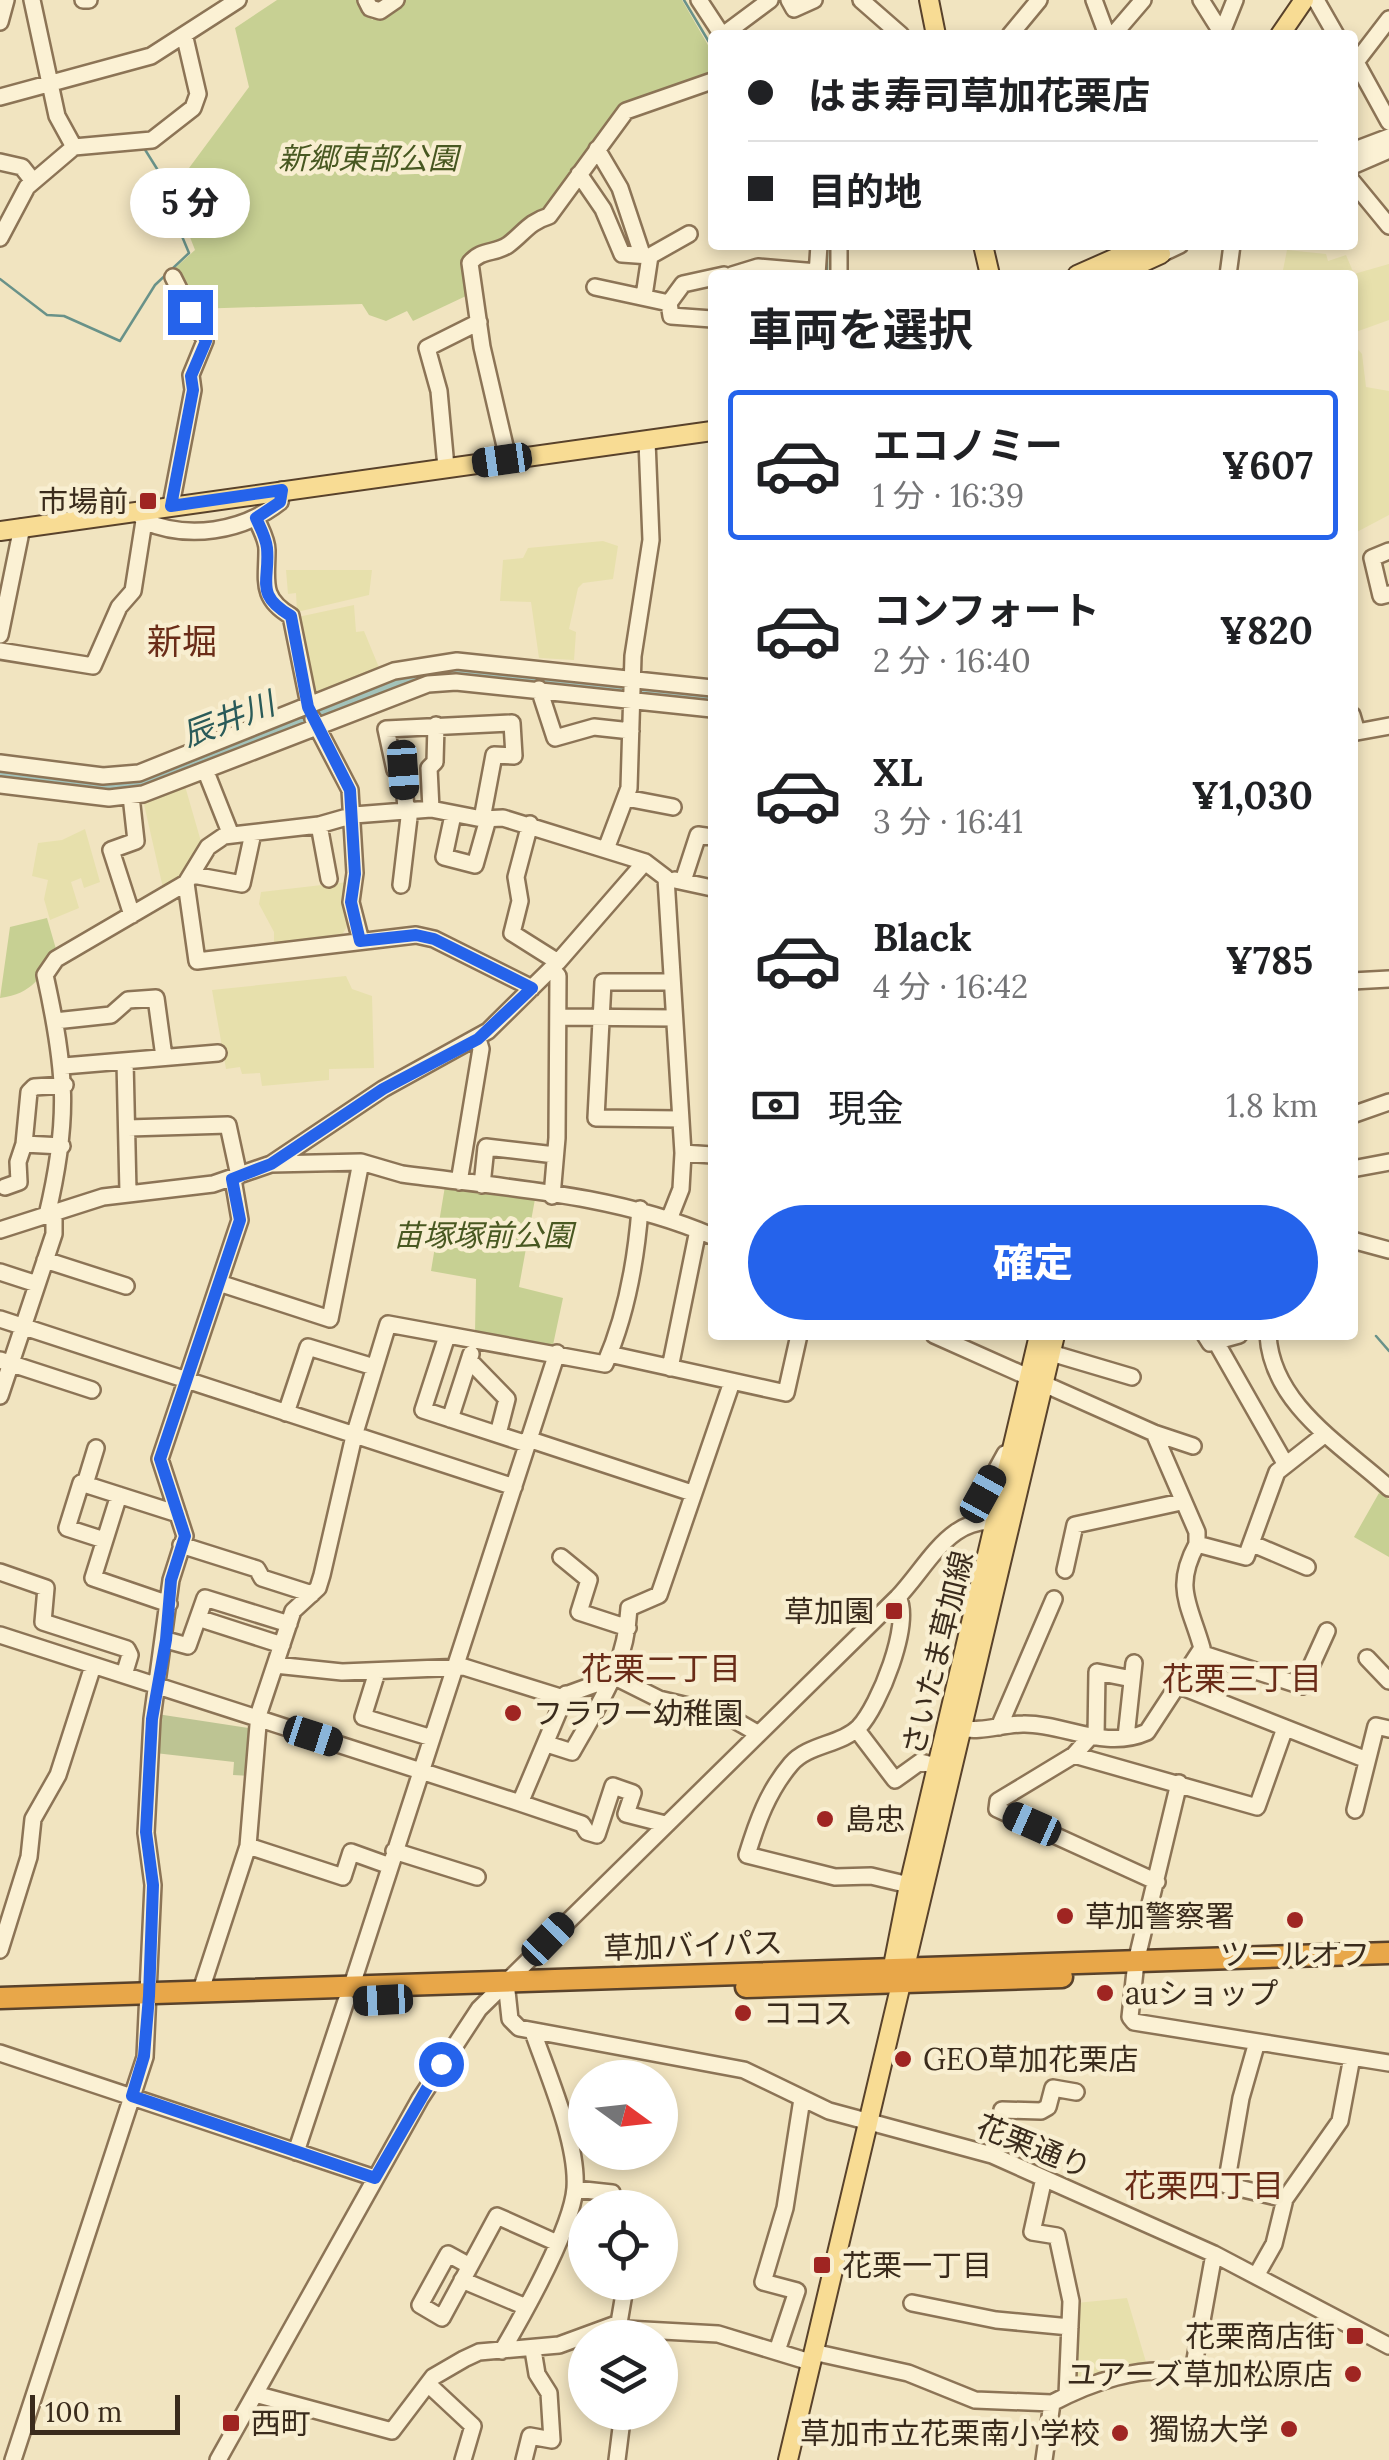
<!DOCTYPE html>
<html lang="ja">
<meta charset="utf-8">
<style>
:root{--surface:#fff;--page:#f6f6f6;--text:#202124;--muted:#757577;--line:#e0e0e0;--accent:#2563eb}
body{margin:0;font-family:Lora,"Noto Sans JP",serif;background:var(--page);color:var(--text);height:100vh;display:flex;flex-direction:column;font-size:38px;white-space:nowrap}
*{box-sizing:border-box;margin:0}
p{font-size:32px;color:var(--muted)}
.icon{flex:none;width:55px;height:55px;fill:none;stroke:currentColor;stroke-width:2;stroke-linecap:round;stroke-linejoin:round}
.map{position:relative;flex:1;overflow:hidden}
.panel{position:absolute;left:708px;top:270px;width:650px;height:1070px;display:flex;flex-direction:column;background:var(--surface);border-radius:10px;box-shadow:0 5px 15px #0003}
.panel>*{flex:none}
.top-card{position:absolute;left:708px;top:30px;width:650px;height:220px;border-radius:10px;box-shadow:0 5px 15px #0003;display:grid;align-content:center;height:220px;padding:0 40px;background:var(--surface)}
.needle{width:65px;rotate:105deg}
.controls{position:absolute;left:568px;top:2060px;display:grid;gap:20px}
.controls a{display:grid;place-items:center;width:110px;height:110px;border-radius:50%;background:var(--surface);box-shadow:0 5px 15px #0003;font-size:50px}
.scale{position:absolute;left:30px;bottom:25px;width:150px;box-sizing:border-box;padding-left:10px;border:5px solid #3a2b1c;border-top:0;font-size:28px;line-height:35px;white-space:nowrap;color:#3a2b1c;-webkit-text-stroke:8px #f8eed0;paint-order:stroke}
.end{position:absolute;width:45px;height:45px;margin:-22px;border:12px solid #2563eb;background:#fff;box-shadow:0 0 0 5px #fff}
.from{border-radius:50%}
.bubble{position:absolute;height:70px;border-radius:35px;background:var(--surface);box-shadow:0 5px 15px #0003;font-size:32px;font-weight:800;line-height:70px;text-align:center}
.car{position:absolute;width:30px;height:60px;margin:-30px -15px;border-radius:12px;box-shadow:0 0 8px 2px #0007;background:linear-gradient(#222 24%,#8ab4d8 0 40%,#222 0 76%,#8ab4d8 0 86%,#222 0)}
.top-card b{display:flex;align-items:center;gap:35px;height:95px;font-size:38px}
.top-card b+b{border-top:2px solid var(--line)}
.top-card i{width:25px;height:25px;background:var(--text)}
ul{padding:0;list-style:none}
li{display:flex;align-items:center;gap:30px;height:150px;margin:0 20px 15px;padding:0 20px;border:5px solid transparent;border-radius:10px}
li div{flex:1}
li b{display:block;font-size:38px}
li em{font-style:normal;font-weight:800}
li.current{border-color:var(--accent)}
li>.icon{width:90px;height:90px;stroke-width:1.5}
h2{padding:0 40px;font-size:45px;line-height:120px}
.pay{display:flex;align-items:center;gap:25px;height:110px;padding:0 40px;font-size:38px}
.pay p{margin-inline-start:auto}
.button{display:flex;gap:20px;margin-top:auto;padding:20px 40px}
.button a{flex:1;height:115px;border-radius:60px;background:var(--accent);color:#fff;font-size:40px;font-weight:800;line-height:115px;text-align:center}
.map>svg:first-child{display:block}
</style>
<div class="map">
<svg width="1389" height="2460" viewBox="0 0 1389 2460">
<rect width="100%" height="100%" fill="#f1e4c0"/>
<path fill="#e7e0ac" d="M1287 250 1326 254 1328 261 1346 255 1354 274 1389 264V320L1353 333 1352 275H1282Z
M1352 343 1362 354 1366 387 1389 391V515L1353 534Z
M603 541 618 546 613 579 583 583 578 588 569 629 576 632 574 660 539 658 531 602 500 601 503 560 523 558 528 548Z
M286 570H372L369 595 297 612 296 593 288 594Z
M354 605 356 632 364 631 380 670 314 696 298 617Z
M185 786 202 845 190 872 163 888 143 800Z
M85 829 100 882 84 888 81 878 71 882 79 908 50 920 44 899 48 880 32 876 38 843 62 840Z
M348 882 351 920 340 938 274 946V932L259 904 261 892Z
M346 976 352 989 372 996 374 1068 329 1069V1080L262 1086 260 1073 242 1074 240 1067 226 1069 212 990Z
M1127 2298 1146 2362 1076 2382V2303Z"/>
<path fill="#c7d093" d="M277 0H360L372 20 403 0H682L712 52V77L622 109 545 214 463 259 466 296 413 321 407 311 386 321 369 315 362 304 192 309 174 269 195 250 172 191 249 87 235 28Z
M47 918 56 949C42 976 33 994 0 998L10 927Z
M445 1186 535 1199 519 1287 563 1298 553 1345 475 1333 476 1279 431 1271Z
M1379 1493 1389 1499V1557L1354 1537Z"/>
<path fill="#bdc493" d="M157 1714 255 1729 251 1776 233 1775 234 1762 155 1753Z"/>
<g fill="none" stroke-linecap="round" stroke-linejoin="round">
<path stroke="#699289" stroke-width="2.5" d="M684 0 712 47
M193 38 212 26
M827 275V245
M0 279 47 315 64 316 120 341 155 285 189 253 163 191 169 188 144 148
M1376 1336 1389 1351"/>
<path stroke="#a3c3ba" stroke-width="18" d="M0 773 95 786 146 783 388 684 455 671 712 699"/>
<g stroke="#8c7456" stroke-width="20">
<path id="minor" d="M32 0 57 116 74 147
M83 0H89
M366 0 370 8 380 11 396 0
M699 0 722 35
M789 0 794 9 814 0
M861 0 901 35
M1094 0 1107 35
M1201 0 1223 35
M1316 0 1336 35
M1389 19 1356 62 1389 122
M0 22 6 0
M723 35 770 0
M1010 35 1039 0
M1113 35 1143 0
M1221 35 1235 0
M0 97 151 56 238 0
M597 149 620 188 642 254
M1352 151 1389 137
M0 162 22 167 33 181
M1352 166 1389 150
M579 174 603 209 622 254 650 256 689 234
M1352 181 1389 226
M0 238 27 187 74 147 152 140 193 108 198 94 185 38
M1161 254 1180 245
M732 275 758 267 817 272
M817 275 819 245
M839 275V245
M1228 275 1232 245
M595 287 669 303 671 316 712 319
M644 296 650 256
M669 303 683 284 724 275
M508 459 482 347 470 263C481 249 495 254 508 245 524 233 529 222 549 216L626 111 712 81
M446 467 439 391 427 348 479 322
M171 505 193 390 191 375 205 341 173 277
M140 514 144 521C188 540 242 532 280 502L282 490
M256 518C260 528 267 539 267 550 267 581 260 598 291 616L309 705
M1389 551 1372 558 1381 596 1389 594
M0 635 22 527
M0 651 93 666 119 607 133 591 144 521
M539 689 555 738 594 727 631 731
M1352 715 1357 732 1389 726
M313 719 350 790 355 873 351 902 361 941
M0 763 103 776 139 773 394 671 457 661 712 688
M206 772 231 835
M0 785 109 798 143 794 428 684 456 682 712 709
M131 796 136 841 111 850 132 915
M626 798 673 807
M406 809 403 770H395L386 729 512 723 514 756 494 755 482 819
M431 809 429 768 435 762 436 725
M453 815 444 857 475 865 488 819
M530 824 516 877 520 901 512 933 558 962
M319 825 329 879
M606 849 629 788 633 656 651 540 647 441
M193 875 242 884 253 833
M675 880 712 888
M683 881 698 835 712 837
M186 883 197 961 416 935 434 939 532 988
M401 885 410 809
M552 969 558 976 557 1138 552 1196
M1352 981 1389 979
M671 982H603L596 1118 680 1119
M558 1017 674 1018
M55 1021 111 1015 128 1000 156 998 164 1057
M125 1061 128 1192
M64 1066 218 1053
M1352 1115 1389 1102
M128 1128 228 1125 239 1176
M24 1144 29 1092 34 1087 65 1085
M683 1153 712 1155
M271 1164 361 1162 402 1174C506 1188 615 1194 712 1236
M1352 1169 1389 1162
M459 1182 481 1049 478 1039
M482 1185 486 1147 555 1155
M5 1187 19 1182 18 1162 24 1144 62 1146
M47 1215C70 1119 66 1070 45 975L56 959 186 883 208 847 224 836 319 825 354 815 431 809 482 819 503 818 645 862 666 878 683 1153 681 1189 670 1217
M0 1230 103 1197 213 1184 271 1164 383 1089 488 1031 558 962 645 862
M1352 1240 1389 1250
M45 1260 126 1286
M0 1272 37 1284
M219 1283 330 1319 361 1162
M0 1319 514 1487
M934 1335 1154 1433 1193 1446
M1205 1335 1210 1343 1239 1335
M1268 1335C1272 1405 1343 1446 1389 1488
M447 1336 423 1410 527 1444
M1216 1342 1286 1465
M1051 1353 1132 1377
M609 1354 786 1393 799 1335
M0 1360 92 1390
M469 1360 507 1399 498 1434
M670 1368 698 1230
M0 1396 54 1234V1213
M286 1413 308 1347 374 1367
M450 1419 471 1354
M1154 1433 1197 1532V1544
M528 1439 692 1493
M85 1484 96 1448
M119 1495 93 1578 169 1604
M976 1520 982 1496 1005 1454 1013 1455
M104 1540 67 1528 81 1483 178 1514
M1253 1544 1307 1567
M181 1545 257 1569 262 1578 312 1594
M561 1557 589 1580 579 1612 628 1628
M1065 1570 1075 1525 1181 1502
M0 1572 46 1588 43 1622 127 1649 130 1655 124 1675
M898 1597C912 1624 879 1706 859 1727 841 1745 808 1744 791 1764 768 1791 757 1822 747 1855L835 1877 871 1876 909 1885
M198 1618 282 1645
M0 1635 520 1803 582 1824 587 1832 597 1835 613 1786 633 1793 626 1814 665 1824
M166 1640 188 1646 205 1598 289 1624
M1200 1653 1302 1686 1327 1631
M1367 1658 1389 1681
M275 1665 342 1672 464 1667 560 1697 615 1677 659 1699 726 1715 757 1733
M377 1672 363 1717 432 1738
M1177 1685 1367 1760
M999 1727 1054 1599
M960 1728C981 1733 1002 1724 1023 1724 1064 1723 1104 1751 1147 1732L1202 1648C1190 1605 1173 1588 1197 1544L1246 1557 1277 1472 1324 1435
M857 1730 895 1780 920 1762 937 1766
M1090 1737 1074 1755 998 1801 997 1809 1157 1882
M1096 1737 1097 1672 1132 1679
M1126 1737 1134 1663
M547 1744 572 1752C600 1702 626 1667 629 1608L659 1595 732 1382
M1074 1755 1257 1807 1285 1728
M1179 1783 1136 1962 1130 2017 1134 2022 1389 2063
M520 1803 566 1694
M1355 1810 1376 1726 1389 1729
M248 1846 343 1877 351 1852 390 1866
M394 1851 477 1877
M0 1950 29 1857 33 1819 58 1775 93 1666
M506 1982 510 2019 519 2028 744 2070 829 2111 992 2155 1214 2254 1389 2346
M351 1988 557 1353
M200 1993 248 1846 259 1713 293 1611 318 1588 322 1575 354 1436 388 1324 605 1364C626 1316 636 1261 640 1209
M1257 2042 1241 2098 1226 2185 1285 2199
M0 2053 375 2178
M296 2152 346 2001
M992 2155 1002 2110 1041 2111 1048 2107 1053 2088 1076 2092
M1044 2178 1032 2232 1057 2236 1071 2301 1067 2395
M575 2189 612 2193 615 2208
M470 2266 448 2254 420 2305 442 2318 497 2216 555 2242
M1256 2276 1274 2244 1285 2199 1340 2121 1352 2057
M462 2280 526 2307
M912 2303 996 2320 1070 2327
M619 2323 626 2282
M502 2351C523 2315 572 2228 575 2188 578 2143 548 2075 533 2032
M777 2351 797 2291 763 2282 785 2208 802 2099
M813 2352 908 2373 975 2400 1052 2403
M428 2384 473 2426 463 2460
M255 2394 392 2431 433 2377 464 2359 479 2352 559 2345 619 2323 626 2329 718 2334 810 2362
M13 2460 145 2057 153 1885 146 1833 152 1719 171 1580 185 1536 160 1459 240 1220 233 1179
M218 2460 420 2099 479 2009 898 1597C930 1563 953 1509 1006 1524
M524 2460 530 2436 552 2440 549 2393 537 2374 533 2350
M617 2460 623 2412
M1044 2460 1052 2403C1089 2383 1142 2364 1184 2373L1194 2365 1214 2254"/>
</g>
<g stroke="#59422b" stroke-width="22">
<path id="major" d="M929 0 936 35
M1280 35 1304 0
M983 245 990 275
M1077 275 1145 245
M1115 275 1161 254
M0 531 712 431
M899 1978 893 1966 909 1885 1039 1335
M788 2460 1055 1335"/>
</g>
<g stroke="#59422b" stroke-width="25">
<path id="highway" d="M746 1987 1062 1977
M0 1998 1389 1953"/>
</g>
<use href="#minor" stroke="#fbf1d4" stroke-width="15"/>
<use href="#major" stroke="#f8dc94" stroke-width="18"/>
<use href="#highway" stroke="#e8a749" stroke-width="20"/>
</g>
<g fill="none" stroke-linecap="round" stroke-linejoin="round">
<path stroke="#2563eb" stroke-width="12" d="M190 312 206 341 191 376 193 390 171 506 282 490 280 502 256 518C260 527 266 538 267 548 270 582 254 594 291 616L308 707 350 790 355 874 351 902 360 941 416 935 434 939 532 988 478 1039 383 1089 271 1164 232 1179 240 1220 160 1459 185 1536 171 1580 166 1640 152 1719 146 1832 153 1885 149 1996 144 2056 132 2096 375 2178 441 2064"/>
</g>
<g fill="#9f2522" stroke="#f8eed0" stroke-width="4">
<rect x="138" y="491" width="20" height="20" rx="5"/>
<rect x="884" y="1601" width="20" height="20" rx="5"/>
<circle cx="513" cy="1713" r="10"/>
<circle cx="825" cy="1819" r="10"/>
<circle cx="1065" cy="1916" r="10"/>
<circle cx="1295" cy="1920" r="10"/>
<circle cx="1105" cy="1993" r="10"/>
<circle cx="743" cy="2013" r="10"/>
<circle cx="903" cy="2059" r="10"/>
<rect x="812" y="2255" width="20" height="20" rx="5"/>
<rect x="1345" y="2326" width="20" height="20" rx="5"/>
<circle cx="1353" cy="2374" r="10"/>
<rect x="221" y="2413" width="20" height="20" rx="5"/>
<circle cx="1289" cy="2429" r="10"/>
<circle cx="1120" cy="2433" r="10"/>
</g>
<g text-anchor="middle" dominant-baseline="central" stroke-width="9" stroke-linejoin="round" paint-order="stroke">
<g font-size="30" font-style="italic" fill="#485821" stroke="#f8eed0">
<text x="368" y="158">新郷東部公園</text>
<text x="483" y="1235">苗塚塚前公園</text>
</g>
<g font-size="30" fill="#3a2b1c" stroke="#f8eed0" text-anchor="start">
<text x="128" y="501" text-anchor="end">市場前</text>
<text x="874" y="1611" text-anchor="end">草加園</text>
<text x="533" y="1713">フラワー幼稚園</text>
<text x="845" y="1819">島忠</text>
<text x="1085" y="1916">草加警察署</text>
<text x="1295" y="1954" text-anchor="middle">ツールオフ</text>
<text x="1125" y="1993">auショップ</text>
<text x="763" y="2013">ココス</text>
<text x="923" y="2059">GEO草加花栗店</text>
<text x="842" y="2265">花栗一丁目</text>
<text x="1335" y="2336" text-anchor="end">花栗商店街</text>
<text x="1333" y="2374" text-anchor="end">ユアーズ草加松原店</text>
<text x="251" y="2423">西町</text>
<text x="1269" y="2429" text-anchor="end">獨協大学</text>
<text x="1100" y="2433" text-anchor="end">草加市立花栗南小学校</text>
</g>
<g font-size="30" fill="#3a2b1c" stroke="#f8eed0">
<text transform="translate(937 1653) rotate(-76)">さいたま草加線</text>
<text transform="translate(693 1945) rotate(-2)">草加バイパス</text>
<text transform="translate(1034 2146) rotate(22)">花栗通り</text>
</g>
<g font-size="32" font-style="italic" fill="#2a5b59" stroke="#f8eed0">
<text transform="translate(228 719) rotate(-21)">辰井川</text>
</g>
<g font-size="32" fill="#6a2c18" stroke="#f8eed0">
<text x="661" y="1668">花栗二丁目</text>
<text x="1242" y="1678">花栗三丁目</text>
<text x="1204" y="2185">花栗四丁目</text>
</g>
<g font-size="35" fill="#6a2c18" stroke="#f8eed0">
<text x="182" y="641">新堀</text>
</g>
</g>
</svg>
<div class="controls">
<a><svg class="needle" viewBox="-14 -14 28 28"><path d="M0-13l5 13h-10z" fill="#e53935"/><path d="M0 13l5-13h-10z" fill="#757577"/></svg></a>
<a><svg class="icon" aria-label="locate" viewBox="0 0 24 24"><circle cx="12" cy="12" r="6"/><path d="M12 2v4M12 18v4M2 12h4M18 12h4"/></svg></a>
<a><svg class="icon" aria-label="layers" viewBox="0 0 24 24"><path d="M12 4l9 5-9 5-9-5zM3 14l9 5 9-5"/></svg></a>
</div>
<div class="scale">100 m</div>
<i class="end from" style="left:441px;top:2064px"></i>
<i class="end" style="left:190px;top:312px"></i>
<div class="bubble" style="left:130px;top:168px;width:120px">5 分</div>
<i class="car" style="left:502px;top:460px;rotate:262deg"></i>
<i class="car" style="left:403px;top:770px;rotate:176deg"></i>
<i class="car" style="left:983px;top:1494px;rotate:29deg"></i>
<i class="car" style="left:313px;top:1736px;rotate:108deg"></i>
<i class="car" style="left:1032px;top:1824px;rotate:294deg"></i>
<i class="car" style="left:548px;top:1939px;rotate:44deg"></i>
<i class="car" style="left:383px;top:2000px;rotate:267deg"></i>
<div class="top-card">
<b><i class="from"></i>はま寿司草加花栗店</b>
<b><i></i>目的地</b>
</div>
<section class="panel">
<h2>車両を選択</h2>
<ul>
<li class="current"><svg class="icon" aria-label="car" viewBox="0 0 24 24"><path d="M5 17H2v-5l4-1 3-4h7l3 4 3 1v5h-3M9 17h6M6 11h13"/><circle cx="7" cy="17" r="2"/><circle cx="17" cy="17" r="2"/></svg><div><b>エコノミー</b><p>1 分 · 16:39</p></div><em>¥607</em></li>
<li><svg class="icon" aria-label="car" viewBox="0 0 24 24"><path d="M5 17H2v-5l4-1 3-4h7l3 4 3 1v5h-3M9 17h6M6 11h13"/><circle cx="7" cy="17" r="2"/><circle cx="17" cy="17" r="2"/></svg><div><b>コンフォート</b><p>2 分 · 16:40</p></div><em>¥820</em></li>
<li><svg class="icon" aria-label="car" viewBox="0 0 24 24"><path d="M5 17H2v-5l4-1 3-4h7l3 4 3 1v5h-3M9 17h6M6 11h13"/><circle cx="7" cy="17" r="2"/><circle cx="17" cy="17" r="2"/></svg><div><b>XL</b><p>3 分 · 16:41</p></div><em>¥1,030</em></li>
<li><svg class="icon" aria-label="car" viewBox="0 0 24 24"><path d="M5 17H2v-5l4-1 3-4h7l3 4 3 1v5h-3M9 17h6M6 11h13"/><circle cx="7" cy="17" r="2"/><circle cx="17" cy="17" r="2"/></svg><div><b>Black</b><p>4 分 · 16:42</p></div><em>¥785</em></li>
</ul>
<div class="pay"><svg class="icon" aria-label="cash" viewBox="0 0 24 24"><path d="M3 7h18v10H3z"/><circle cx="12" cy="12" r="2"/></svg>現金<p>1.8 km</p></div>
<div class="button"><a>確定</a></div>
</section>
</div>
